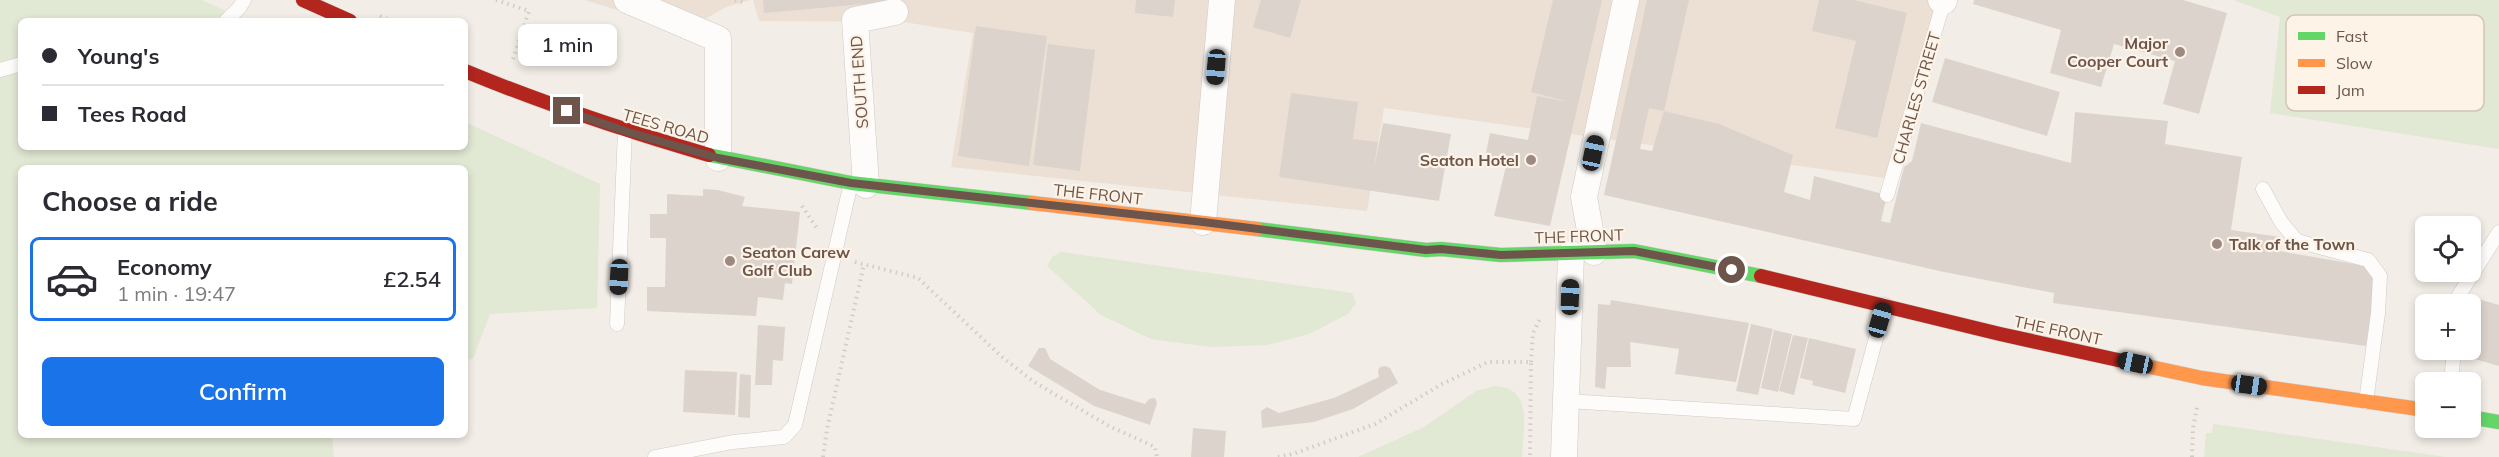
<!DOCTYPE html>
<meta charset="utf-8">
<style>
:root{--surface:#fff;--page:#f7f7f7;--text:#2b2b33;--muted:#7c7c81;--line:#e1e1e2;--accent:#1a73e8}
body{margin:0;font-family:Mulish,sans-serif;background:var(--page);color:var(--text);height:100vh;display:flex;flex-direction:column;font-size:22px;white-space:nowrap}
*{box-sizing:border-box;margin:0}
p{font-size:20px;color:var(--muted)}
.icon{flex:none;width:33px;height:33px;fill:none;stroke:currentColor;stroke-width:2;stroke-linecap:round;stroke-linejoin:round}
.map{position:relative;flex:1;overflow:hidden}
.sheet{position:absolute;left:18px;top:165px;width:450px;height:273px;display:flex;flex-direction:column;background:var(--surface);border-radius:9px;box-shadow:0 3px 9px #0003}
.sheet>*{flex:none}
.banner{position:absolute;left:18px;top:18px;width:450px;height:132px;border-radius:9px;box-shadow:0 3px 9px #0003;display:grid;align-content:center;height:132px;padding:0 24px;background:var(--surface)}
.fabs{position:absolute;left:2415px;top:216px;display:grid;gap:12px}
.fabs a{display:grid;place-items:center;width:66px;height:66px;border-radius:9px;background:var(--surface);box-shadow:0 3px 9px #0003;font-size:30px}
.end{position:absolute;width:27px;height:27px;margin:-14px;border:8px solid #6d554b;background:#fff;box-shadow:0 0 0 3px #fff}
.from{border-radius:50%}
.bubble{position:absolute;height:42px;border-radius:9px;background:var(--surface);box-shadow:0 3px 9px #0003;font-size:20px;font-weight:600;line-height:42px;text-align:center}
.car{position:absolute;width:18px;height:36px;margin:-18px -9px;border-radius:8px;box-shadow:0 0 4px 2px #0007;background:linear-gradient(#222 24%,#8ab4d8 0 40%,#222 0 76%,#8ab4d8 0 86%,#222 0)}
.banner b{display:flex;align-items:center;gap:21px;height:57px;font-size:22px}
.banner b+b{border-top:2px solid var(--line)}
.banner i{width:15px;height:15px;background:var(--text)}
ul{padding:0;list-style:none}
li{display:flex;align-items:center;gap:18px;height:84px;margin:0 12px 9px;padding:0 12px;border:3px solid var(--line);border-radius:9px}
li div{flex:1}
li b{display:block;font-size:22px}
li em{font-style:normal;font-weight:600}
li.on{border-color:var(--accent)}
li>.icon{width:54px;height:54px;stroke-width:1.5}
h2{padding:0 24px;font-size:27px;line-height:72px}
.action{display:flex;gap:12px;margin-top:auto;padding:12px 24px}
.action a{flex:1;height:69px;border-radius:9px;background:var(--accent);color:#fff;font-size:24px;font-weight:600;line-height:69px;text-align:center}
.map>svg:first-child{display:block}
</style>
<div class="map">
<svg width="2499" height="457" viewBox="0 0 2499 457">
<rect width="100%" height="100%" fill="#f3ede7"/>
<path fill="#ece0d4" d="M585 0H750L726 7 684 31Z
M753 0H1938L1885 178 1384 108 1367 211 951 167 973 33 903 22 759 21Z"/>
<path fill="#e1e8d3" d="M0 0H202L247 21H21V147H465V122L600 184 597 308 490 314 473 359 465 360V168H21V435H332L334 457H0Z
M2234 0H2499V149L2270 113 2280 17Z
M1061 252 1352 293 1356 303 1348 314 1309 334 1267 345 1211 347 1151 339 1101 315 1047 266 1052 257Z
M1495 386C1534 388 1523 428 1522 457H1358L1424 427 1476 391Z
M2213 424 2446 457H2204L2206 433H2212Z"/>
<path fill="#dcd3cd" fill-rule="evenodd" d="M763 0H886V2L764 13Z
M1136 0H1175L1173 17 1135 13Z
M1261 0H1301L1290 38 1253 27Z
M1553 0H1602L1550 226 1494 216 1507 162 1485 158 1490 133 1528 140 1537 96 1570 102 1531 92Z
M1647 0H1689L1664 111 1719 124 1793 155 1784 192 1810 200 1814 176 1887 195 1881 221 1890 223 1904 167 1912 161 1921 123 2071 163 2075 112 2168 121 2165 144 2242 157 2231 230 2281 237 2279 251 2372 267 2377 277 2366 346 2053 303 2054 293 1944 272 1604 195ZM1649 108 1664 111 1652 151 1640 149Z
M1819 0H1854L1907 13 1877 138 1835 128 1856 41 1812 31Z
M1974 0H2183L2227 13 2199 114 2163 104 2175 61 2114 44 2101 87 2050 73 2061 30 1973 4Z
M976 26 1047 36 1029 166 958 156Z
M1048 44 1095 50 1080 171 1033 165Z
M1945 58 2060 92 2047 136 1932 102Z
M1291 93 1358 102 1353 139 1378 142 1374 168 1383 123 1451 134 1439 201 1279 177Z
M703 189 718 190 745 197 742 206 800 212 792 284 785 283 783 300 758 297 756 316 647 311V287H665L666 238H650V214H667V194L703 196Z
M2478 299 2499 305V366L2464 356 2466 350H2470V330Z
M1611 300 1749 323 1736 382 1675 374 1679 349 1630 342 1631 367H1607L1605 389 1595 387 1598 304 1610 305Z
M1751 324 1773 329 1758 395 1736 391Z
M758 325 785 327 783 361 773 360 772 385H755Z
M1774 330 1792 334 1778 392 1761 388Z
M1793 335 1808 338 1794 395 1779 391Z
M1809 338 1856 349 1845 393 1812 385 1813 381 1800 378Z
M1039 348H1045L1050 359 1100 390 1145 404 1149 399 1155 398 1157 403 1150 425 1094 406 1028 366Z
M1385 366 1390 368 1398 383 1353 409 1314 422 1262 428 1261 411 1267 407 1279 413 1334 398 1379 377 1378 371 1380 367Z
M685 370 737 372 735 415 683 412Z
M740 374 751 375 750 418 738 417Z
M1193 428 1226 431 1224 457H1191Z"/>
<g fill="none" stroke-linecap="round" stroke-linejoin="round">
<g stroke="#d1cac4" stroke-width="15">
<path id="lane" d="M226 21 239 8 244 0
M0 70 21 64
M2263 189 2281 222 2297 241 2368 260 2380 276 2378 313 2366 402
M1887 195 1944 0
M2458 304 2459 295 2499 232
M617 324 625 131
M2451 382 2454 350
M1567 401 1854 419 1885 305
M655 457 733 442 784 437 795 425 851 183"/>
</g>
<g stroke="#d1cac4" stroke-width="27">
<path id="street" d="M627 0 718 39V158
M1941 0 1944 1
M866 185 855 20 895 12
M1203 222 1222 0
M1594 252 1584 197 1626 0
M1564 457 1571 254"/>
</g>
<g stroke="#d3cac5" stroke-width="15">
<path id="fast" d="M709 155 851 183 1032 203
M1257 229 1426 250 1441 249 1501 255 1634 251 1761 276
M2470 417 2499 422"/>
</g>
<g stroke="#d3cac5" stroke-width="15">
<path id="slow" d="M1032 203 1257 229
M2118 360 2202 378 2426 410"/>
</g>
<g stroke="#d3cac5" stroke-width="15">
<path id="jam" d="M303 0 350 21
M465 71C545 104 626 131 709 155
M1761 276 2000 334 2118 360"/>
</g>
<path stroke="#d3cbc6" stroke-width="4" stroke-dasharray="1.5 4.5" stroke-linecap="butt" d="M496 0 529 11 513 59
M735 0 742 2
M380 16 392 21
M802 206 818 230
M855 262 918 278 1002 357 1034 382 1109 426 1155 447 1157 457
M1531 362 1533 333 1540 319
M823 457 827 429 864 264
M1278 457 1293 454 1375 424 1442 384 1488 362H1531L1530 457
M2192 457 2193 428 2197 407"/>
<use href="#lane" stroke="#fdfcfb" stroke-width="14"/>
<use href="#street" stroke="#fdfcfb" stroke-width="26"/>
<use href="#fast" stroke="#63d668" stroke-width="14"/>
<use href="#slow" stroke="#ff974d" stroke-width="14"/>
<use href="#jam" stroke="#b3261e" stroke-width="14"/>
</g>
<g fill="none" stroke-linecap="round" stroke-linejoin="round">
<path stroke="#6d554b" stroke-width="8" d="M567 111 625 131 718 158 851 183 1203 222 1426 250 1441 249 1501 255 1634 251 1732 270"/>
</g>
<g fill="#9c8a82" stroke="#fdf3e6" stroke-width="2">
<circle cx="2180" cy="52" r="6"/>
<circle cx="1531" cy="160" r="6"/>
<circle cx="2217" cy="244" r="6"/>
<circle cx="730" cy="261" r="6"/>
</g>
<g text-anchor="middle" dominant-baseline="central" stroke-width="4.5" stroke-linejoin="round" paint-order="stroke">
<g font-size="16" font-weight="bold" fill="#6d554b" stroke="#fdf3e6" text-anchor="end">
<text x="2168" y="43">Major<tspan x="2168" dy="18">Cooper Court</tspan></text>
<text x="1519" y="160">Seaton Hotel</text>
<text x="2229" y="244" text-anchor="start">Talk of the Town</text>
<text x="742" y="252" text-anchor="start">Seaton Carew<tspan x="742" dy="18">Golf Club</tspan></text>
</g>
<g font-size="16" fill="#6d554b" stroke="#fdf3e6">
<text transform="translate(859 82) rotate(-94)">SOUTH END</text>
<text transform="translate(1916 98) rotate(-74)">CHARLES STREET</text>
<text transform="translate(666 126) rotate(16)">TEES ROAD</text>
<text transform="translate(1098 194) rotate(6)">THE FRONT</text>
<text transform="translate(1579 236) rotate(-2)">THE FRONT</text>
<text transform="translate(2058 330) rotate(12)">THE FRONT</text>
</g>
</g>
<rect x="2286" y="15" width="198" height="96" rx="9" fill="#fdf3e6" stroke="#d2c4b8" stroke-width="1.5"/>
<rect x="2298" y="32" width="27" height="8" fill="#63d668"/>
<rect x="2298" y="59" width="27" height="8" fill="#ff974d"/>
<rect x="2298" y="86" width="27" height="8" fill="#b3261e"/>
<g font-size="16" fill="#6d554b">
<text x="2336" y="42">Fast</text>
<text x="2336" y="69">Slow</text>
<text x="2336" y="96">Jam</text>
</g>
</svg>
<div class="fabs">
<a><svg class="icon" aria-label="locate" viewBox="0 0 24 24"><circle cx="12" cy="12" r="6"/><path d="M12 2v4M12 18v4M2 12h4M18 12h4"/></svg></a>
<a>+</a>
<a>−</a>
</div>
<i class="end from" style="left:1732px;top:270px"></i>
<i class="end" style="left:567px;top:111px"></i>
<div class="bubble" style="left:518px;top:24px;width:99px">1 min</div>
<i class="car" style="left:1216px;top:67px;rotate:185deg"></i>
<i class="car" style="left:1593px;top:153px;rotate:12deg"></i>
<i class="car" style="left:619px;top:277px;rotate:183deg"></i>
<i class="car" style="left:1570px;top:297px;rotate:2deg"></i>
<i class="car" style="left:1880px;top:320px;rotate:16deg"></i>
<i class="car" style="left:2135px;top:363px;rotate:282deg"></i>
<i class="car" style="left:2249px;top:385px;rotate:98deg"></i>
<div class="banner">
<b><i class="from"></i>Young's</b>
<b><i></i>Tees Road</b>
</div>
<section class="sheet">
<h2>Choose a ride</h2>
<ul>
<li class="on"><svg class="icon" aria-label="car" viewBox="0 0 24 24"><path d="M5 17H2v-5l4-1 3-4h7l3 4 3 1v5h-3M9 17h6M6 11h13"/><circle cx="7" cy="17" r="2"/><circle cx="17" cy="17" r="2"/></svg><div><b>Economy</b><p>1 min · 19:47</p></div><em>£2.54</em></li>
</ul>
<div class="action"><a>Confirm</a></div>
</section>
</div>
